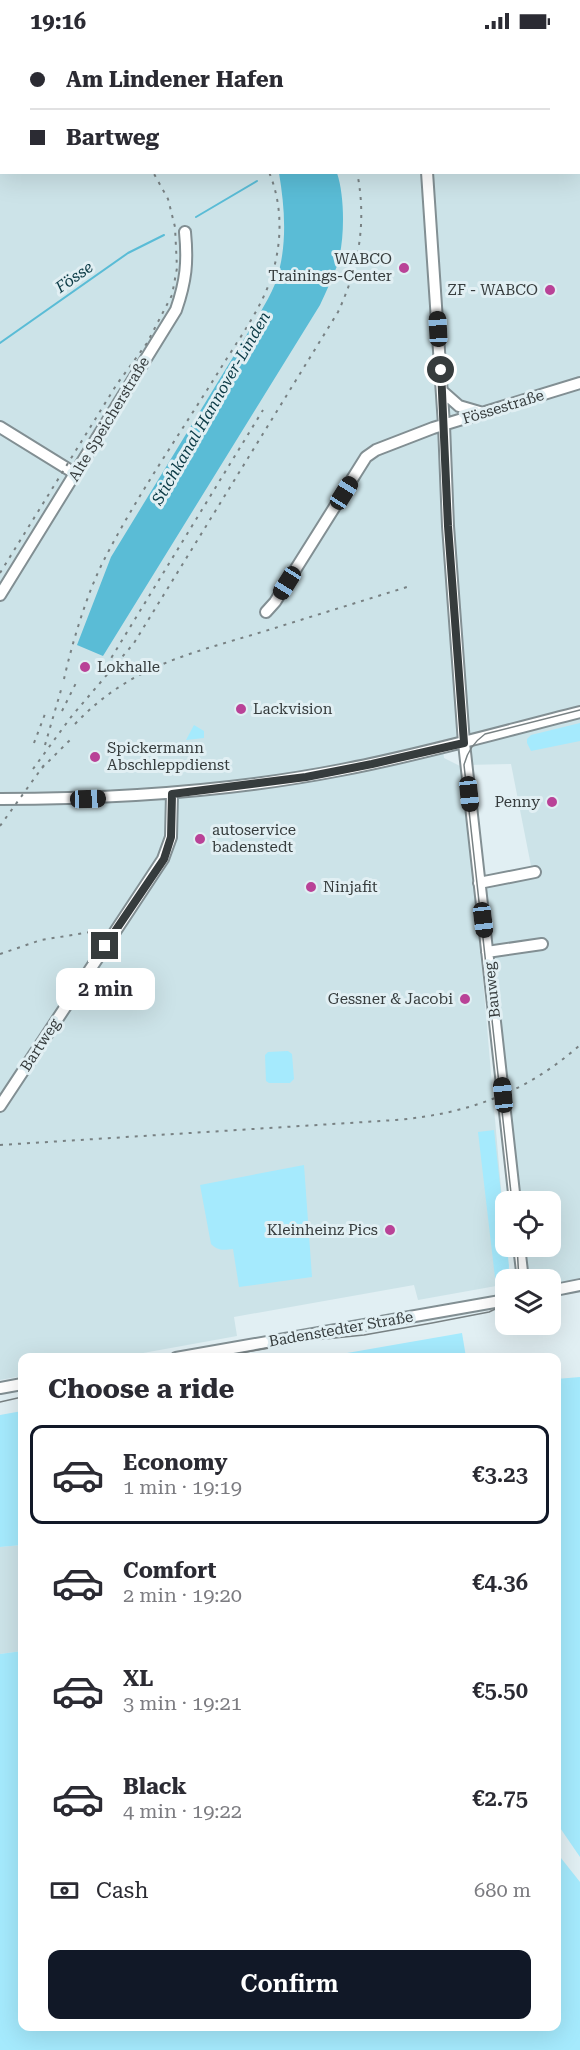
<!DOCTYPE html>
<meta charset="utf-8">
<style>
:root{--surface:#fff;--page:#f2f2f3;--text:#2b2b33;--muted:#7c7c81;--line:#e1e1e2;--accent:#111827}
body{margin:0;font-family:"Roboto Serif",serif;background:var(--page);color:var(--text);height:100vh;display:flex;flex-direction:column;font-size:22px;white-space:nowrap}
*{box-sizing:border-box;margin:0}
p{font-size:20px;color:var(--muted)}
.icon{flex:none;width:33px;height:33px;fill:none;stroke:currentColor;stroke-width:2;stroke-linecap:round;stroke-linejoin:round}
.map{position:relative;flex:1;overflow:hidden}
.panel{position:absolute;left:18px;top:1311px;width:543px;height:678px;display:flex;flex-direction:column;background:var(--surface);border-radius:12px;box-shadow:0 6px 24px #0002}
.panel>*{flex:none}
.hud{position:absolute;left:0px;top:0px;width:580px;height:132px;box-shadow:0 6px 24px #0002;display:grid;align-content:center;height:132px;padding:0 30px;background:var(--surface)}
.controls{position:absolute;left:495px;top:1149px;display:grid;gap:12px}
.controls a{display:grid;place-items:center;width:66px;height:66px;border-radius:12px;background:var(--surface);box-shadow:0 6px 24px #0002;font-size:30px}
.end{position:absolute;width:27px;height:27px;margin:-14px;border:8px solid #363c3d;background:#fff;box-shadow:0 0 0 3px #fff}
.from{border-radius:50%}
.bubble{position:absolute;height:42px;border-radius:12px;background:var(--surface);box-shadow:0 6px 24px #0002;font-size:20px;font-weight:600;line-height:42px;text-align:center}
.car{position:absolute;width:18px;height:36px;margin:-18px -9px;border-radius:8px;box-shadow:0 0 4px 2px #0007;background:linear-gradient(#222 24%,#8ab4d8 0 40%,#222 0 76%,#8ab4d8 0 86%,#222 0)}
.hud b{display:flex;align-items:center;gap:21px;height:57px;font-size:22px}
.hud b+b{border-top:2px solid var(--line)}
.hud i{width:15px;height:15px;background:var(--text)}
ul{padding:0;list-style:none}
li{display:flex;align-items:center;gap:18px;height:99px;margin:0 12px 9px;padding:0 18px;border:3px solid transparent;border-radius:12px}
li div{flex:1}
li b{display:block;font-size:22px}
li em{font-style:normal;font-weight:600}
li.current{border-color:var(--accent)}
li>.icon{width:54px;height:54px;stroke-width:1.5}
h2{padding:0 30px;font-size:27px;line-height:72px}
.pay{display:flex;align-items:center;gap:15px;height:66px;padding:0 30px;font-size:22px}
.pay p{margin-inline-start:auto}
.button{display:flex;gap:12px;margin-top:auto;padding:12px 30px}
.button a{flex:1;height:69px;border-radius:12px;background:var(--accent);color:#fff;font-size:24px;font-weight:600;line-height:69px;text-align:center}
.status{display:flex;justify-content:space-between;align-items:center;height:42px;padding:0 30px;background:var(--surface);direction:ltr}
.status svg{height:16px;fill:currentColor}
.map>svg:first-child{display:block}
</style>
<div class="status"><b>19:16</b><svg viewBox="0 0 49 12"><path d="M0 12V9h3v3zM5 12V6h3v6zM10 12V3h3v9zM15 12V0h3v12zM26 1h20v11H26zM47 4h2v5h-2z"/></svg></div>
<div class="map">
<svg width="580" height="2008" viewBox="0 0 580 2008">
<rect width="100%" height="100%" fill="#e1eff3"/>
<path fill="#cce3e8" d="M0 0 194 1 2 2V130H579L580 70V1243L551 1249 550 1238 523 1237 519 1205 550 1204V1160L515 1159 480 840 532 829 511 722 466 723 464 701 443 706 444 716 460 724 466 768 480 904 506 1204 507 1205 508 1210V1236L503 1241 496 1244 418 1258 414 1243 234 1275 237 1294 121 1315 22 1316V1334L0 1338Z
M262 0H393V1L263 2Z
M22 1503V1609L0 1612V1505Z"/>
<path fill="#a5eafd" d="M410 0H580V70L579 2Z
M580 681V699L531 709 527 701V697L531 693Z
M194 683 204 689V696L186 698Z
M288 1009 292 1012 294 1037 290 1041H269L266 1039 265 1013 268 1010Z
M494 1088 509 1224C508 1235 507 1240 496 1244L478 1090Z
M304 1123 312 1235 239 1245 233 1207C223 1208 218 1209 211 1202L200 1143Z
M462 1291 466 1315H324Z
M580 1335V1815L556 1780V1337Z
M22 1369V1503L0 1505V1373Z
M22 1609V1984H556L557 1811 580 1840V2008H0V1612Z"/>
<path fill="#5abcd6" d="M279 131H337C345 155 345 199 337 224 332 237 326 250 320 263L103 614 77 603 111 515 260 271C265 262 271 252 275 242 288 206 285 167 279 131Z"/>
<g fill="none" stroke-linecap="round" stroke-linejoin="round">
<path stroke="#5abcd6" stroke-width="2" d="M579 38H580
M196 175 257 139
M0 301 128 211 164 193"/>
<g stroke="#828f93" stroke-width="14">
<path id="minor" d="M393 0V2
M427 130 444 383 448 484 464 701 515 1160
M442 349 459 364 483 371
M0 385 76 432
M0 553 176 268C186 239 188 220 185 190
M266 570 275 560 366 415 376 408 433 386 580 341
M0 757C115 757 228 750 341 728 421 713 500 690 580 670
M479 841 535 830
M487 910 542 902
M0 1064 163 817 171 795 172 752
M519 1204 523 1238
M550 1249 580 1243
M176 1316 506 1258
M0 1346 22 1342"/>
</g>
<use href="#minor" stroke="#fff" stroke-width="10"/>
<path stroke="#788183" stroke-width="1.5" d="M512 1160 464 723C467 710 474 700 485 692L580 668
M517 1204 519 1238
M214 1316 305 1299 364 1293 432 1281 489 1270 506 1262
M0 1360 22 1355"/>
<path stroke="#788183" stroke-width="2" stroke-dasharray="3 6" stroke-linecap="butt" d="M52 0 54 2
M181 0 182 2
M285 0 286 2
M0 531 117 342 147 301 172 253 177 226 175 185 168 157 153 130
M102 631 263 368
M64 637C72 601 88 548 105 516 138 452 181 390 219 329 236 301 257 273 269 242 282 206 284 166 269 130
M62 669 77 639
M75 682C130 624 189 612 262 590 310 575 359 560 407 545
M34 701 45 672
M45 703 61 648
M42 726 70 698
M33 727 71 675 134 601 338 270C359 225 367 180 357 130
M0 784 44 723
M0 912 41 898 97 889
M0 1103 396 1078C467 1072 526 1051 580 1003"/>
</g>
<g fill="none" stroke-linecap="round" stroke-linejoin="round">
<path stroke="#363c3d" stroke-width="8" d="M105 904 164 817 171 795 172 752 306 735 372 722 464 701 448 484 441 328"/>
</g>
<g fill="#b94297" stroke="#e1eff3" stroke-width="2">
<circle cx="404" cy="226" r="6"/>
<circle cx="550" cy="248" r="6"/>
<circle cx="85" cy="625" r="6"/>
<circle cx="241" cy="667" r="6"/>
<circle cx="95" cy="715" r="6"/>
<circle cx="552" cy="760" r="6"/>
<circle cx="200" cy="797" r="6"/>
<circle cx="311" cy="845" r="6"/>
<circle cx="465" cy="957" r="6"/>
<circle cx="390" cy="1188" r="6"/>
</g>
<g text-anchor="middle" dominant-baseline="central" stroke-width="6" stroke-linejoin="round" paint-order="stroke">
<g font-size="15" fill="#363c3d" stroke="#e1eff3" text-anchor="end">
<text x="392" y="217">WABCO<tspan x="392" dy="17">Trainings-Center</tspan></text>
<text x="538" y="248">ZF - WABCO</text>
<text x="97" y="625" text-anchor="start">Lokhalle</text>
<text x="253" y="667" text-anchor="start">Lackvision</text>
<text x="107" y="706" text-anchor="start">Spickermann<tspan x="107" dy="17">Abschleppdienst</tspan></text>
<text x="540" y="760">Penny</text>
<text x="212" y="788" text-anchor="start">autoservice<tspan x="212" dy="17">badenstedt</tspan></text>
<text x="323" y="845" text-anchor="start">Ninjafit</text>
<text x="453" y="957">Gessner &amp; Jacobi</text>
<text x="378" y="1188">Kleinheinz Pics</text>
</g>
<g font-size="15" fill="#363c3d" stroke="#e1eff3">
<text transform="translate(503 365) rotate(-17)">Fössestraße</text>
<text transform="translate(109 377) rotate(-59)">Alte Speicherstraße</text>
<text transform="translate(492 948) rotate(-96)">Bauweg</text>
<text transform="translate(40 1003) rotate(-57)">Bartweg</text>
<text transform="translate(341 1287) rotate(-10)">Badenstedter Straße</text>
</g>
<g font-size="16" font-style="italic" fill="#0b3a45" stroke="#e1eff3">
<text transform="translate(74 235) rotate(-35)">Fösse</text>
<text transform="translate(211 366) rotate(-60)">Stichkanal Hannover-Linden</text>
</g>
</g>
</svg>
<div class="controls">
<a><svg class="icon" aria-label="locate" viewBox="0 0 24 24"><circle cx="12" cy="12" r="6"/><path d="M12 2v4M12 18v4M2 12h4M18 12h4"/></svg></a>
<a><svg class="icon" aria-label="layers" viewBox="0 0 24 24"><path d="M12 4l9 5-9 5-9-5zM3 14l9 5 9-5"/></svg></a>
</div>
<i class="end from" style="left:441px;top:328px"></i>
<i class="end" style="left:105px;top:904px"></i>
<div class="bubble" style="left:56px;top:926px;width:99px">2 min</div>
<i class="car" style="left:438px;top:287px;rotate:357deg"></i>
<i class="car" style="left:344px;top:451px;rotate:32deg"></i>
<i class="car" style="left:287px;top:541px;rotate:212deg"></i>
<i class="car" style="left:469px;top:752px;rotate:174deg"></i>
<i class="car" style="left:88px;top:757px;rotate:88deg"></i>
<i class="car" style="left:483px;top:878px;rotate:173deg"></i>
<i class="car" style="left:503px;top:1053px;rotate:354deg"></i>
<div class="hud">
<b><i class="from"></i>Am Lindener Hafen</b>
<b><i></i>Bartweg</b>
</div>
<section class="panel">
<h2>Choose a ride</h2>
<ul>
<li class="current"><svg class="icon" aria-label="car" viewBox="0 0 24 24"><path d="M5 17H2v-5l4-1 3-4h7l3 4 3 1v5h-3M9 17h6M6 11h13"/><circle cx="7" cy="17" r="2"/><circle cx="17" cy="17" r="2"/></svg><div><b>Economy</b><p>1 min · 19:19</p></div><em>€3.23</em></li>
<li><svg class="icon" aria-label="car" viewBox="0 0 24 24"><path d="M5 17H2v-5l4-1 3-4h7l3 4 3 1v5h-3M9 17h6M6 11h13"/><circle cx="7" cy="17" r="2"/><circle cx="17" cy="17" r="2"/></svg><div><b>Comfort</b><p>2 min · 19:20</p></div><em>€4.36</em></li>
<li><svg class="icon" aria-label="car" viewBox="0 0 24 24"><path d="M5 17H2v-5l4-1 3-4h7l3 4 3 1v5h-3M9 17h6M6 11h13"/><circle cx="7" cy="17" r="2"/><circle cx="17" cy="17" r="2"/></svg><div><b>XL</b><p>3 min · 19:21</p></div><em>€5.50</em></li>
<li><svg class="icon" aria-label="car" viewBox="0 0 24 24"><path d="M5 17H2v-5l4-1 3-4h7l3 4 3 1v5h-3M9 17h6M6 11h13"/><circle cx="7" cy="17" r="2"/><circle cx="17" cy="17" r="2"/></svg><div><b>Black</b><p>4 min · 19:22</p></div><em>€2.75</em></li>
</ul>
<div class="pay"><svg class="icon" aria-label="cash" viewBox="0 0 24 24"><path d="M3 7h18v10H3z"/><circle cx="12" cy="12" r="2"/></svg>Cash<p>680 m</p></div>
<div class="button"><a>Confirm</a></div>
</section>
</div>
